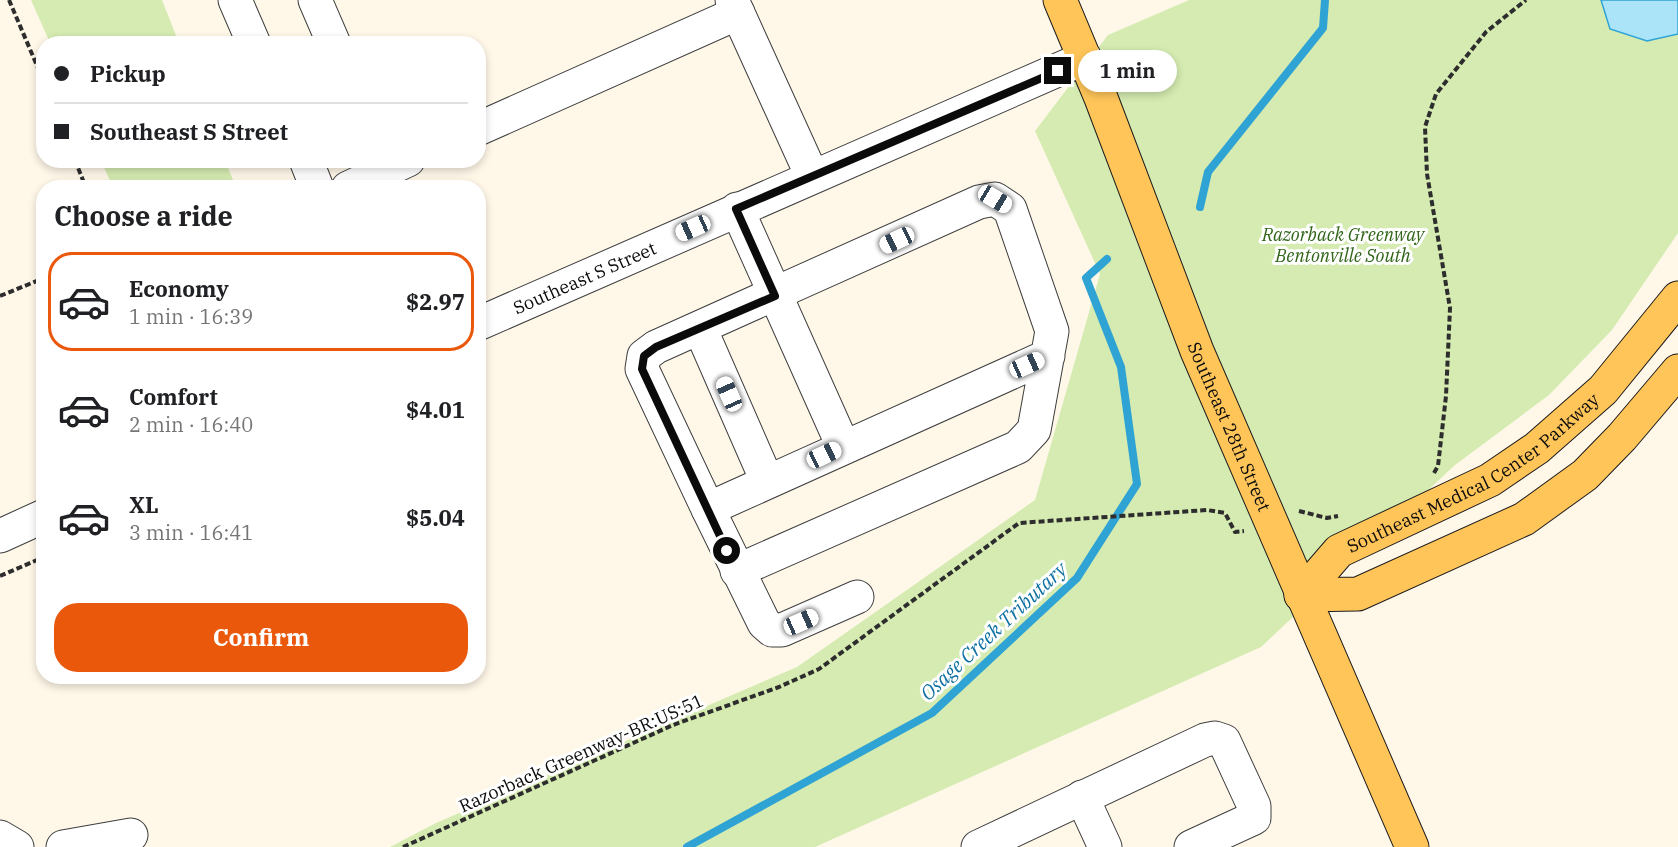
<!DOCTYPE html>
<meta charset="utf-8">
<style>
:root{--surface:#fff;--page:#f6f6f6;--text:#202124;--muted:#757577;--line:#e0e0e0;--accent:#ea580c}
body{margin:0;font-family:"IBM Plex Serif",serif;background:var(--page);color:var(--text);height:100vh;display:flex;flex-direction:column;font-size:22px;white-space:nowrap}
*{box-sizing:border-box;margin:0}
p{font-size:20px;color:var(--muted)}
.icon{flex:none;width:33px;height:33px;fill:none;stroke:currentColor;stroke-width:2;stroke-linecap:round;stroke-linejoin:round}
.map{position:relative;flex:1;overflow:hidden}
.details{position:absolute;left:36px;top:180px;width:450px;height:504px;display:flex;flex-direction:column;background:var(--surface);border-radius:24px;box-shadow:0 3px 9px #0003}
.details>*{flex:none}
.hud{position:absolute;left:36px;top:36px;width:450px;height:132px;border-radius:24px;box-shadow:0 3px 9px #0003;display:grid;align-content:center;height:132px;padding:0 18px;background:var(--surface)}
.end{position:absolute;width:27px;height:27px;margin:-14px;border:8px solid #0b0b0b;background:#fff;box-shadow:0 0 0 3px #fff}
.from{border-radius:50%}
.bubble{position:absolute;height:42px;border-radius:21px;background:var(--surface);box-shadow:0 3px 9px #0003;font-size:20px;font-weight:700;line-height:42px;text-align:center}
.car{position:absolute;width:18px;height:36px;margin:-18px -9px;border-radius:8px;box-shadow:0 0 4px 2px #0007;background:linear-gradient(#fff 24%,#345 0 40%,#fff 0 76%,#345 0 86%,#fff 0)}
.hud b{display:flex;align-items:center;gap:21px;height:57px;font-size:22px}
.hud b+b{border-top:2px solid var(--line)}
.hud i{width:15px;height:15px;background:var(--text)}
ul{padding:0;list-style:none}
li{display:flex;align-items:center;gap:18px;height:99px;margin:0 12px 9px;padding:0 6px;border:3px solid transparent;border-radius:24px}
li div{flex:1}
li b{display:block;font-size:22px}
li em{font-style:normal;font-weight:700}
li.selected{border-color:var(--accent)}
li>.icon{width:54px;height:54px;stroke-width:1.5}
h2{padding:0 18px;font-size:27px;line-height:72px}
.button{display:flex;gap:12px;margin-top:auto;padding:12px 18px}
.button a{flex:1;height:69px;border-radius:24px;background:var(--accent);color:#fff;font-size:24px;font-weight:700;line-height:69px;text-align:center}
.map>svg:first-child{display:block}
</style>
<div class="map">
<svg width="1678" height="847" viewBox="0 0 1678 847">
<rect width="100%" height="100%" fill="#fff8e9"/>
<path fill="#d5ebb1" d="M31 0H162L179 43H50Z
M1189 0H1678V233L1612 330 1549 395 1455 465 1261 647 815 847H390L436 823 797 667 1035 500 1100 274 1035 131 1108 35Z
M101 161H225L236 187H113Z"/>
<path fill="#abe4f9" stroke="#2ea3d4" stroke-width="1.5" d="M1601 0H1678V34L1647 41 1610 29Z"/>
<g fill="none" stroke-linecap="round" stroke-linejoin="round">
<path stroke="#2ea3d4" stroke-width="8" d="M1200 207 1208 172 1323 28 1325 0
M687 847 932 713 1077 578 1137 484 1121 367 1086 278 1107 259"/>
<g stroke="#3e3e3e" stroke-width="35">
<g id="minor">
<path d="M235 0 254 44"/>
<path d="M315 0 334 44"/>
<path d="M732 0 812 176"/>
<path d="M478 129 738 13"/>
<path d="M306 160 317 188"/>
<path d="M348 188 408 160"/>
<path d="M737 209 843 446"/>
<path id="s1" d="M478 324 1085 58"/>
<path d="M700 328 767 481"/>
<path d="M708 509 764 623 772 630H782L857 597"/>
<path d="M0 536 44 516"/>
<path d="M737 571 1018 447 1034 430 1052 331 1010 209 995 199 979 202 656 347 644 356 642 369 708 509 1048 356"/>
<path d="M1082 797 1105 847"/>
<path d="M0 837 17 847"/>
<path d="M63 847 131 835"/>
<path d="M978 847 1205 740 1215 738 1224 741 1254 806V818L1191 847"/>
</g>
</g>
<g stroke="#1c1c1c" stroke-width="35">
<g id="major">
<path id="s2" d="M1060 0 1101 98 1197 351 1412 847"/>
<path id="s3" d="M1301 595 1339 551 1490 480 1537 448 1603 390 1678 298"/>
<path d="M1301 595 1358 594 1524 519 1585 475 1622 437 1678 371"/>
</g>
</g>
<path stroke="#2d2d2d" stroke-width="4" stroke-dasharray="6 3" stroke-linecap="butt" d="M9 0 44 82
M75 160 86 188
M0 296 44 278
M1434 473 1438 466 1446 396 1450 308 1427 174 1425 127 1436 94 1486 32 1526 0
M1299 511 1327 518 1338 516
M0 576 44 557
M403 847 673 725 779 687 819 669 1019 523 1207 510 1225 513 1235 532 1244 531"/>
<use href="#minor" stroke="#fff" stroke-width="33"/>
<use href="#major" stroke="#ffc559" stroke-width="33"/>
</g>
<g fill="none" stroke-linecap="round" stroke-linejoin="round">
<path stroke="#0b0b0b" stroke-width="8" d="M727 551 642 369 644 356 656 347 775 296 736 209 1058 71"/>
</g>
<g text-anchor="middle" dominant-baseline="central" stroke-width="6" stroke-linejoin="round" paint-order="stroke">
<g font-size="18" font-style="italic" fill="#316519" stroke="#fff">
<text x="1343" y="234">Razorback Greenway<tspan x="1343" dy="21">Bentonville South</tspan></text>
</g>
<g font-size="18" fill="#0b0b0b" stroke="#fff">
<text stroke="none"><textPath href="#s1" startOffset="116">Southeast S Street</textPath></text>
<text stroke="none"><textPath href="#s2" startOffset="459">Southeast 28th Street</textPath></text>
<text stroke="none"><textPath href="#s3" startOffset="214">Southeast Medical Center Parkway</textPath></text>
<text transform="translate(581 753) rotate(-24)">Razorback Greenway-BR:US:51</text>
</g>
<g font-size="20" font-style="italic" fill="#0f71a2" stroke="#fff">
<text transform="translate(993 631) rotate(-43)">Osage Creek Tributary</text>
</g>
</g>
</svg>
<i class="end from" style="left:727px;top:551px"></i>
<i class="end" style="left:1058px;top:71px"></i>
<div class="bubble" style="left:1078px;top:50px;width:99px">1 min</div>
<i class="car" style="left:995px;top:199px;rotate:121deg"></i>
<i class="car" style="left:693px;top:228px;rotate:246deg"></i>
<i class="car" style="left:897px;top:240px;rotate:245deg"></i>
<i class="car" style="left:1027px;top:365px;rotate:66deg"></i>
<i class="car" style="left:729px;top:394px;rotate:336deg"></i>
<i class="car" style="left:824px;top:455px;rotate:65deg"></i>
<i class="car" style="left:801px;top:622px;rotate:66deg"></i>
<div class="hud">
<b><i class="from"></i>Pickup</b>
<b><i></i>Southeast S Street</b>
</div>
<section class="details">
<h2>Choose a ride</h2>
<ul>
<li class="selected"><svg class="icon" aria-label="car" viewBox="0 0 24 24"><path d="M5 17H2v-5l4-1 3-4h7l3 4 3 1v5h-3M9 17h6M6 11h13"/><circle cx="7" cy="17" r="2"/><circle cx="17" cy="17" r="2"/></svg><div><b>Economy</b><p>1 min · 16:39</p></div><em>$2.97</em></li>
<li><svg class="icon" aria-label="car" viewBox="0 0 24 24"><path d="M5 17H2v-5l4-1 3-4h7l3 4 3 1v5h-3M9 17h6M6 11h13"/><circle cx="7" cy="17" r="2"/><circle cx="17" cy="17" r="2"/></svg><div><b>Comfort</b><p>2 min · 16:40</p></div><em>$4.01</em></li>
<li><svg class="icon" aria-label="car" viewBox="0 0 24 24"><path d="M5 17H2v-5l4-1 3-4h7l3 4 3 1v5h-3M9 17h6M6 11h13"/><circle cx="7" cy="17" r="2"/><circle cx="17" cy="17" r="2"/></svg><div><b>XL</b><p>3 min · 16:41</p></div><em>$5.04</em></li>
</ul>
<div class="button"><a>Confirm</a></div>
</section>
</div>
